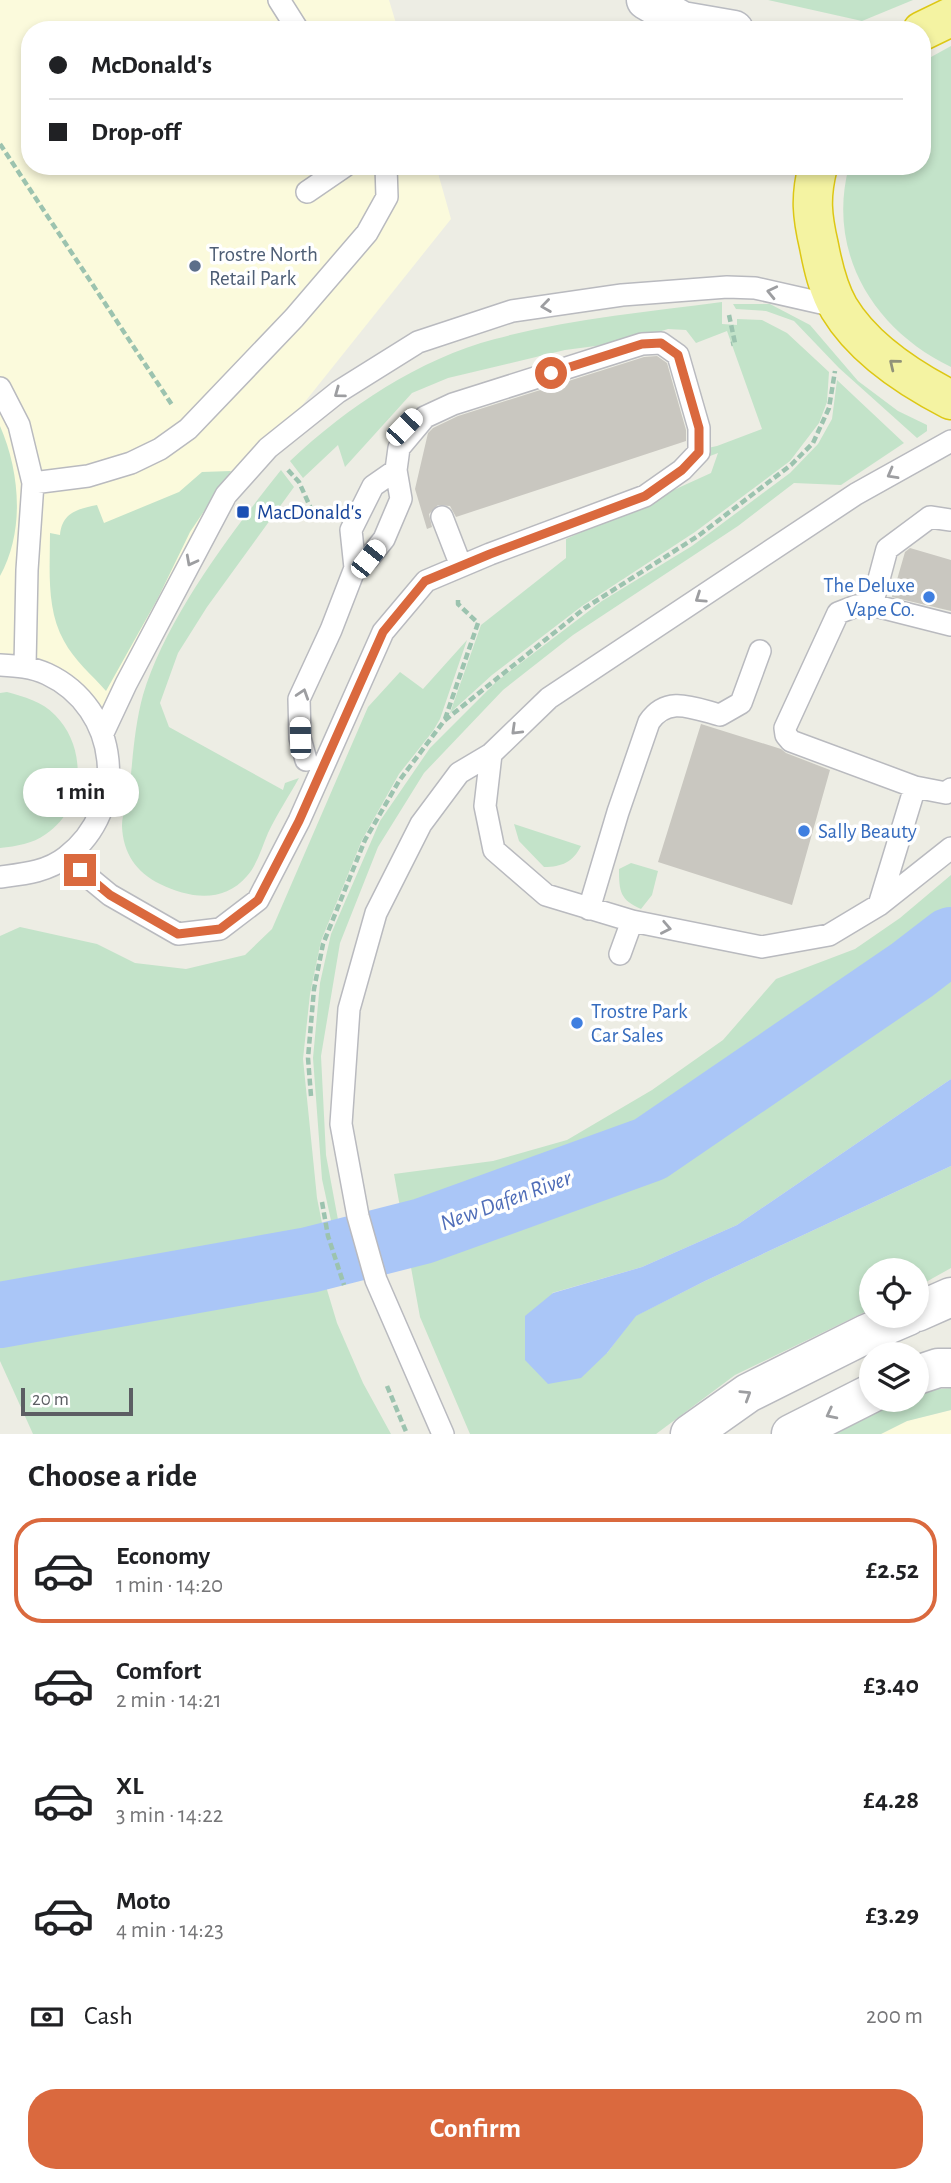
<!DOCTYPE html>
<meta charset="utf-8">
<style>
:root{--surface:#fff;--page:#f6f6f6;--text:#202124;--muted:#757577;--line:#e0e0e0;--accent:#da693e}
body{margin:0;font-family:"Alegreya Sans",sans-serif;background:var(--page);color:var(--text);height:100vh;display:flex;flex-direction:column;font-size:26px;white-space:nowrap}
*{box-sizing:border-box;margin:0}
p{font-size:23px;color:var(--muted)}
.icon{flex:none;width:38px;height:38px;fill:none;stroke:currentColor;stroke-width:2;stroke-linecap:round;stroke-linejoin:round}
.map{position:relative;height:1434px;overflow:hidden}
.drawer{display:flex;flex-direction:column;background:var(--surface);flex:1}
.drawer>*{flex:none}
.top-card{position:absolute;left:21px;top:21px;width:910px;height:154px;border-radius:28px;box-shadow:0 4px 10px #0003;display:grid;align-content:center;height:154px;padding:0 28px;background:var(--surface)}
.controls{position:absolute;left:859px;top:1258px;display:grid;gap:14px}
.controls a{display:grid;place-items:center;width:70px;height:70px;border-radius:50%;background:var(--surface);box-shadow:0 4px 10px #0003;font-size:35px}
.scale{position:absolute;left:21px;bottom:18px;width:112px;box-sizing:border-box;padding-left:7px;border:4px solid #5c5e63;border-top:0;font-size:19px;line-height:24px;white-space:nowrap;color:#5c5e63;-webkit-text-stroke:5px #fff;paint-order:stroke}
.end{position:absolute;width:32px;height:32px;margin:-16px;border:9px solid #da693e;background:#fff;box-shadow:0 0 0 4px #fff}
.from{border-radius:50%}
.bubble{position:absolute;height:49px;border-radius:24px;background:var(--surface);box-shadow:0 4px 10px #0003;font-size:23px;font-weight:600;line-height:49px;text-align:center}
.car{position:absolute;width:21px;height:42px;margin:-21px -10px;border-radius:9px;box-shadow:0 0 5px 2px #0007;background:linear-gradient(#fff 24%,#345 0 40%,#fff 0 76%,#345 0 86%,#fff 0)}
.top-card b{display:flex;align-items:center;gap:24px;height:66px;font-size:26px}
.top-card b+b{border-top:2px solid var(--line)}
.top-card i{width:18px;height:18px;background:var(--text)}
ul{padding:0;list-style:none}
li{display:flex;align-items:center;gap:21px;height:105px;margin:0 14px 10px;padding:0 14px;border:4px solid transparent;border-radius:28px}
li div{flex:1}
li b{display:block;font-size:26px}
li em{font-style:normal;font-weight:600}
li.current{border-color:var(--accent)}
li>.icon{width:63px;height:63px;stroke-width:1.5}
h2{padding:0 28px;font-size:32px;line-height:84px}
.pay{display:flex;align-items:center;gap:18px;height:77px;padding:0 28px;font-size:26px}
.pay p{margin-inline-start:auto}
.button{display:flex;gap:14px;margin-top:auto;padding:14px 28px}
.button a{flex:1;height:80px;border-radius:28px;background:var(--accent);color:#fff;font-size:28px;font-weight:600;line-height:80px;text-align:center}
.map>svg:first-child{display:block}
</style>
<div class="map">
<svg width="951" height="1434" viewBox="0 0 951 1434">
<rect width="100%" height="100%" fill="#edede4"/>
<path fill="#fbfadc" d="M0 0H389L398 30H30V166H436L451 219 268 448 226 495 103 733 81 698 0 665Z
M951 1410V1434H881L907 1421Z"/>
<path fill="#c3e3c9" d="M768 0H913L862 21Z
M951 46V367C874 330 826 253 849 166H922V62Z
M722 302V324L737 325V319L762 320 787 333 829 372 827 402 819 423 790 461 695 532 582 606 492 675 450 713 481 625 566 558V539L711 473 718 453 694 462 703 449 717 446 762 429 727 331 696 343 686 330 668 329 626 342 565 350 448 378 412 393 345 467 338 445 303 478 290 461C347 407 419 359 495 339 569 319 646 312 722 302Z
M733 304H770L810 325 858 381 898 411 927 425V431L917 438 839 368 794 321 766 311 736 309Z
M837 380 904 443 841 485 794 483 738 526 573 635 503 690 424 773 378 847 340 943 321 1056 326 1155 341 1236 354 1271H345L335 1239 322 1179 313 1058 320 983 331 934 380 821 430 748 496 682 602 601 692 546 790 473 818 444 832 419Z
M0 426C20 472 25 531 0 576Z
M281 470 294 487 207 607 178 653 160 703 169 727 283 790 285 783 299 778C289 796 277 814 268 833 262 847 257 865 247 876 223 904 189 898 160 884 136 872 123 853 122 826 122 812 129 798 130 784 133 755 135 724 143 695 166 618 231 533 281 470Z
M231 471 190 532 158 598 106 691C92 675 74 660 64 641 46 609 50 569 50 533L60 535C62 513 77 509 97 505L104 523 179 492 202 472Z
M467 640 440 719 433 731 399 774 362 840 321 941 310 994 303 1059 317 1198 326 1243 305 1257 0 1309V936L20 927 97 944 135 963 186 969 245 955 272 929 368 707 400 672 423 689Z
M7 692C24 697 42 701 55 715 88 748 85 808 46 834 32 844 17 846 0 848V693Z
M514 824 581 846C573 862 562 867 544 867L519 841Z
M631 863 658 871 652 895 641 909C620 900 619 891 619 869Z
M951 875V1079L737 1225 642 1267 552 1293 607 1353 635 1316 705 1281 951 1166V1268L917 1287V1270H872L871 1309 735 1375 656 1434H470L420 1317 394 1174 493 1161 567 1140 652 1090 723 1040 776 979 855 949 900 918Z
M322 1273 337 1323 363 1383 391 1434H33L0 1361V1323Z
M951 1388V1410L907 1421 881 1434H832L903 1400H917V1394L937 1389Z"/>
<path fill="#aac6f7" d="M951 1079V1166L705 1281 636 1316 607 1353 581 1378 548 1384 525 1360V1316L553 1293 642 1267 737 1225Z"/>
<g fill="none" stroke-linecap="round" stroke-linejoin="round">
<path stroke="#aac6f7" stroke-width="10" d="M181 1262 187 1282
M214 1277 219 1299"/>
<path stroke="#aac6f7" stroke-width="66" d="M0 1315 309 1260 423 1231 650 1149 912 970 951 940"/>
</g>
<path fill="#c9c7c0" d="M657 356 667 363 686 430V441L456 517 450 506 438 505 429 514 432 527 427 529 415 489 428 433 433 428 458 416 644 357Z
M910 548 951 560V611L892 597 905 552Z
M701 724 781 749 786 753 830 770 792 905 658 862Z"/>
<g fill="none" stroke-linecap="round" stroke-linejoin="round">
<g stroke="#b9babf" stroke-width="24">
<path id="service" d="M279 0 298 30
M307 192 345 166
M0 388 19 425 33 483 27 570 25 666
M951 441 856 494 549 698 491 754 485 806 494 850 546 895 632 921 762 947 829 935 879 905 951 848
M33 483 88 476 131 463 160 449 188 429 294 318 367 233 387 197 386 166
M442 517 461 566
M355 568 351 530 373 486 396 470
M872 605 887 549 930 517 951 520
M951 625 872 605 856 606 838 613 785 728 786 735 791 741 915 787 946 793 951 789
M0 665C16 666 32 667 47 674 120 708 130 808 66 857 47 872 23 874 0 877
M103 733 126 684 226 495 268 448 338 392 418 342 512 311 622 295 727 287 755 288 839 307
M65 858 110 895 178 934 220 929 258 900 299 821 383 632 426 581 490 554 645 496 682 470 699 452V428L678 355 661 343 642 344 453 404 425 417 399 448 396 470 401 499 384 539 368 559 355 568 331 630 299 699 300 738 306 760
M879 905 915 787
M589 909 618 812 649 722C667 695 693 708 720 715L741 703 760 651
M620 954 632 921
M443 1434 376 1280 358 1216 341 1124 349 1009 376 913 421 824 459 773 491 754"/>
</g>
<g stroke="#b9babf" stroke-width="41">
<path id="minor" d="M917 1312 951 1297
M917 1375 938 1368H951
M690 1434 748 1393 866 1334 908 1316
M791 1434 872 1393"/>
</g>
<g stroke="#b9bbc1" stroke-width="41">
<path id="secondary" d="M646 0 682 21 692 30
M682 21 734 30"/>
</g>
<g stroke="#ddc714" stroke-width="41">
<path id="trunk" d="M922 31 951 17
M818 166C810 197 812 216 819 246 823 267 828 289 839 308 863 348 910 379 951 400"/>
</g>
<path stroke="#9cc3af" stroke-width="4.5" stroke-dasharray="7 3.5" stroke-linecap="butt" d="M0 144 172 405
M729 315 735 343 731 344
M288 470 299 482 312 511
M445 719 478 623 458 604V598
M311 1096 308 1058 314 989 323 944 365 840 399 781 444 721 585 608 698 536 791 465 813 443 829 408 835 371
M322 1202 328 1236 344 1285
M387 1386 407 1434"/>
<use href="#service" stroke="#fff" stroke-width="21"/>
<use href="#minor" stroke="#fff" stroke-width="38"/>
<use href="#secondary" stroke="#fff" stroke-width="38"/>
<use href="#trunk" stroke="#f4f3a2" stroke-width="38"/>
</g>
<defs><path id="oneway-chevron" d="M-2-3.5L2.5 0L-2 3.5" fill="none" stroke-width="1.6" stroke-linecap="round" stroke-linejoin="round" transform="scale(1.75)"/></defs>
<g stroke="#9d9ea1">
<use href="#oneway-chevron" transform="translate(772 292) rotate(-167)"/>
<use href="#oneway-chevron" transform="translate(546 306) rotate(172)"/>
<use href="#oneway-chevron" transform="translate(339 393) rotate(144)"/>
<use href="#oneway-chevron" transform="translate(892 474) rotate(151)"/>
<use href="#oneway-chevron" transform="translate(191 561) rotate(118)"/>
<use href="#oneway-chevron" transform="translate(700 598) rotate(146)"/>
<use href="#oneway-chevron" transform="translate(303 694) rotate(-72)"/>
<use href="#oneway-chevron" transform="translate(516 730) rotate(136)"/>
<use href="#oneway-chevron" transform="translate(666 928) rotate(11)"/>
<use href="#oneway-chevron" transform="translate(746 1395) rotate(-32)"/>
<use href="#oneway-chevron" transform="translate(831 1414) rotate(153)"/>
</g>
<use stroke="#919279" href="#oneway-chevron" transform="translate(894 364) rotate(-141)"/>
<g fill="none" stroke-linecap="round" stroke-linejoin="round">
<path stroke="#da693e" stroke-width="9" d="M80 870 110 895 178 934 220 929 258 900 299 821 383 632 425 581 490 554 645 496 682 470 699 452V428L678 355 661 343 642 344 551 373"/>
</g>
<circle fill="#5c6f8a" stroke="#fff" stroke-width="2.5" cx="195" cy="266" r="7"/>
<rect fill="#1a4fb4" stroke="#fff" stroke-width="2.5" x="236" y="505" width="14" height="14" rx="3.5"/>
<g fill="#3f7fe0" stroke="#fff" stroke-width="2.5">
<circle cx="929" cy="597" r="7"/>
<circle cx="804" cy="831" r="7"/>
<circle cx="577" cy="1023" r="7"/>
</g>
<g text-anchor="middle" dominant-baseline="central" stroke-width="7" stroke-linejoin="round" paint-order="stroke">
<g font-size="21" fill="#4e5e75" stroke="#fff" text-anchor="start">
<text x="209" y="254">Trostre North<tspan x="209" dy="24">Retail Park</tspan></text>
</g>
<g font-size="21" fill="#164399" stroke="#fff" text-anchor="start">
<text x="257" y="512">MacDonald's</text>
</g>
<g font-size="21" fill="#366cbe" stroke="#fff" text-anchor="start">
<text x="915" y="585" text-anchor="end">The Deluxe<tspan x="915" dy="24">Vape Co.</tspan></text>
<text x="818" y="831">Sally Beauty</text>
<text x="591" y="1011">Trostre Park<tspan x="591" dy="24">Car Sales</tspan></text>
</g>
<g font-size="23" font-style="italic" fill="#4f6db8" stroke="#fff">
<text transform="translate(506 1201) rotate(-20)">New Dafen River</text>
</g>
</g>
</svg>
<div class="controls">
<a><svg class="icon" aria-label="locate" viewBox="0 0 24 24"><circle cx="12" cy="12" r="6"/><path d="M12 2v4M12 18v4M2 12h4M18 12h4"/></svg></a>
<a><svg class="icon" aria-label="layers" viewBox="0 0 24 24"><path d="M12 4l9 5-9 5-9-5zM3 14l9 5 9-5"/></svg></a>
</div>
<div class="scale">20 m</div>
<i class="end from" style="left:551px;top:373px"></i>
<i class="end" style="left:80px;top:870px"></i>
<div class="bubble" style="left:23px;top:768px;width:116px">1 min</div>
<i class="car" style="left:404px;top:427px;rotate:44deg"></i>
<i class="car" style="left:368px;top:559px;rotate:38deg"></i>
<i class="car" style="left:300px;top:738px;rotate:359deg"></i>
<div class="top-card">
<b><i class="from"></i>McDonald's</b>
<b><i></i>Drop-off</b>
</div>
</div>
<section class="drawer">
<h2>Choose a ride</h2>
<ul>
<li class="current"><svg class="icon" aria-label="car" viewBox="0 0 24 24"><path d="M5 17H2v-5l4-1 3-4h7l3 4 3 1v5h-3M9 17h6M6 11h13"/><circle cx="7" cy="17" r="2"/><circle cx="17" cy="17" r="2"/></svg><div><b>Economy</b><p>1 min · 14:20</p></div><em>£2.52</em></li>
<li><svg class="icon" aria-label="car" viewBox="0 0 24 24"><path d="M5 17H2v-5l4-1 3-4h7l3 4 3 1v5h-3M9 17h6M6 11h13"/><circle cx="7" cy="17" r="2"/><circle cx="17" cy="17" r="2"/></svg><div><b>Comfort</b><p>2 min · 14:21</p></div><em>£3.40</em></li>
<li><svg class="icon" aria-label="car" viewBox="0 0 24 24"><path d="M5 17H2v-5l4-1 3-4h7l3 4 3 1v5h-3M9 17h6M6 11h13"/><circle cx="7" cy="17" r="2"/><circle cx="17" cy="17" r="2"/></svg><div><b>XL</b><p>3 min · 14:22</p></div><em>£4.28</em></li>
<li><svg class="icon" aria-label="car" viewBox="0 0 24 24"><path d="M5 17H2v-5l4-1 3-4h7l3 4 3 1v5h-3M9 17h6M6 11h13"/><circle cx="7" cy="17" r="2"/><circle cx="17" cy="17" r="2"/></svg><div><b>Moto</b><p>4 min · 14:23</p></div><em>£3.29</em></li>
</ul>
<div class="pay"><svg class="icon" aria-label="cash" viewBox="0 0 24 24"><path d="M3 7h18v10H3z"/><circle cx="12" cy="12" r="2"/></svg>Cash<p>200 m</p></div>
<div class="button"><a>Confirm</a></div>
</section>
